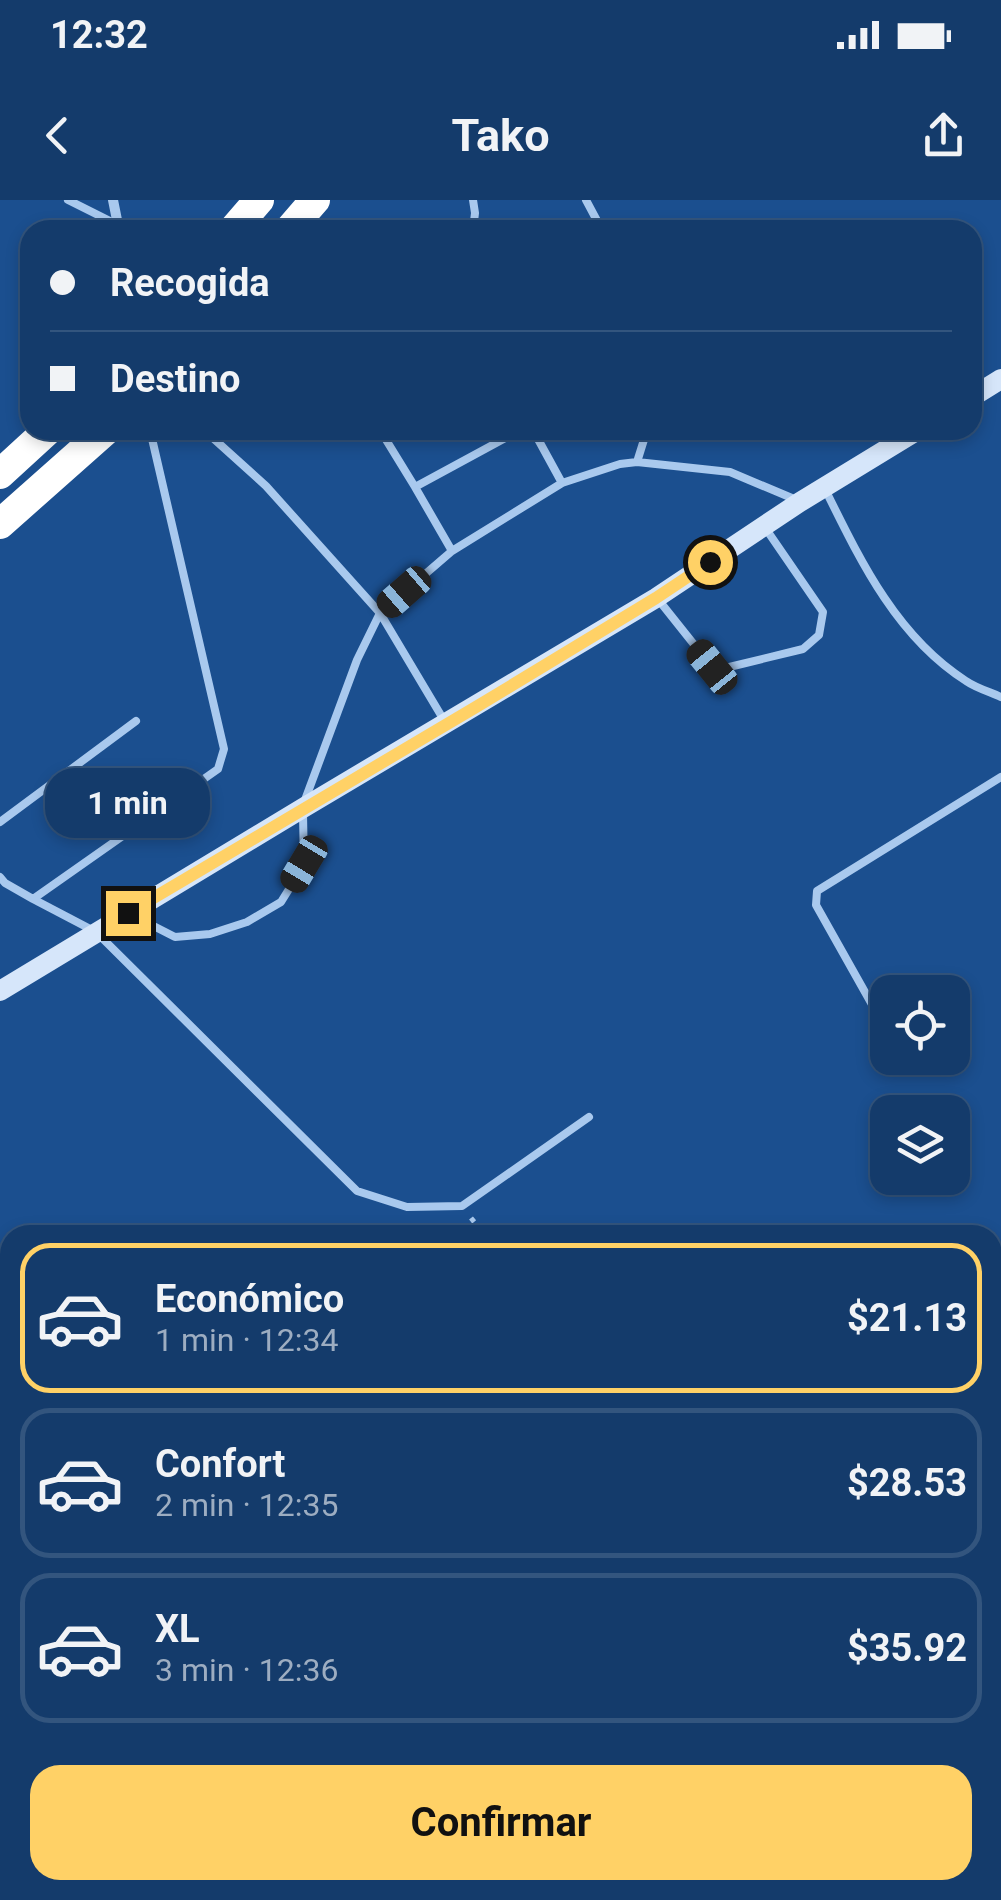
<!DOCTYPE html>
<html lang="es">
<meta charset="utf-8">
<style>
:root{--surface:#143b6b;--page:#1d4271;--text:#f1f3f6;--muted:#9dadc1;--line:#33557e;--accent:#ffd166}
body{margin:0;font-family:Roboto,sans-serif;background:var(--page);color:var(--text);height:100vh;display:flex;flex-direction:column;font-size:38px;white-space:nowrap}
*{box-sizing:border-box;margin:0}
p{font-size:32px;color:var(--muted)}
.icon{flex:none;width:55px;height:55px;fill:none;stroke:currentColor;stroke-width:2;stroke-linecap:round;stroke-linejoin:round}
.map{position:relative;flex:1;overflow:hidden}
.sheet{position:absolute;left:0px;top:1025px;width:1002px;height:675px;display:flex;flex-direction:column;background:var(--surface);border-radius:30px 30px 0 0;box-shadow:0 5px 15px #0003,0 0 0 2px var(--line)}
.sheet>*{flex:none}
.guide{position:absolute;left:20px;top:20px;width:962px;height:220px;border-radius:30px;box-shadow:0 5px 15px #0003,0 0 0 2px var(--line);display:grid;align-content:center;height:220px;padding:0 30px;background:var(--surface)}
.controls{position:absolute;left:870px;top:775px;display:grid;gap:20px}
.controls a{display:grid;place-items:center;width:100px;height:100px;border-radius:20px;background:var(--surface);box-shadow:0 5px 15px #0003,0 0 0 2px var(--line);font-size:50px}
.end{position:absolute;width:45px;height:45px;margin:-22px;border:12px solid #ffd166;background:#111;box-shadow:0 0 0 5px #111}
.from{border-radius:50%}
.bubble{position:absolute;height:70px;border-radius:30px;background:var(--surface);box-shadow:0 5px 15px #0003,0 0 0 2px var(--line);font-size:32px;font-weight:700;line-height:70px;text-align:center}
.car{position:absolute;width:30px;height:60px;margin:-30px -15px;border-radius:12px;box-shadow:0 0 8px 2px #0007;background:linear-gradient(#222 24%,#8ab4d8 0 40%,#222 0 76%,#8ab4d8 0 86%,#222 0)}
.guide b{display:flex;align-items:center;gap:35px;height:95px;font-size:38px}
.guide b+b{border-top:2px solid var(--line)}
.guide i{width:25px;height:25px;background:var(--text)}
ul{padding:18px 0 0;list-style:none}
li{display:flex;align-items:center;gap:30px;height:150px;margin:0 20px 15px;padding:0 10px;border:5px solid var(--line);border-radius:30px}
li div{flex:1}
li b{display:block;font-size:38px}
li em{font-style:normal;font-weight:700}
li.on{border-color:var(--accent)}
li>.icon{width:90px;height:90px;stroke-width:1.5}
.button{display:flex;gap:20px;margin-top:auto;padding:20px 30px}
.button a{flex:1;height:115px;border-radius:30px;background:var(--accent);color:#111;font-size:40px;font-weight:700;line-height:115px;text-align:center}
.status{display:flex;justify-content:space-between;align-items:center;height:70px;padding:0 50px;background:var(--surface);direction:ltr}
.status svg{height:28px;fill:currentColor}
header{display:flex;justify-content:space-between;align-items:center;height:130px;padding:0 30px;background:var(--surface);font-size:45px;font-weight:700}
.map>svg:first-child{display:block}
</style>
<div class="status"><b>12:32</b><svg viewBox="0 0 49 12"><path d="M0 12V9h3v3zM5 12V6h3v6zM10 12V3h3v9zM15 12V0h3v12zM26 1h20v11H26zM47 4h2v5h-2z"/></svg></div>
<header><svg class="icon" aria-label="back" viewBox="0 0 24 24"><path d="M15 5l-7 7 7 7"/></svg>Tako<svg class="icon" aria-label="share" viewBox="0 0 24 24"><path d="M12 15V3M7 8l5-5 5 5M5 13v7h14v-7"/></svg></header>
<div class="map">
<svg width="1001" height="1700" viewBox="0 0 1001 1700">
<rect width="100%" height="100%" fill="#1b4f8f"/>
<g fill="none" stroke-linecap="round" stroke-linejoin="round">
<path stroke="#a9c9ee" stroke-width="5" stroke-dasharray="5 8" stroke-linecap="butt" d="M471 1018 485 1035
M992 1424 1001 1428
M0 1638 10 1649
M0 1654 9 1649
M70 1690 85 1700"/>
<path stroke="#a9c9ee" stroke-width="8" d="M68 0 118 25
M473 0 475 13 473 30
M586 0 602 30
M150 230 224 549 218 569 33 699 96 732 357 991 407 1007 462 1006 589 917
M204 230 266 286 380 413 357 460 305 600
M380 230 415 287
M533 230 562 283
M637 262 647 230
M826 291C861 362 897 437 966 481 976 488 990 492 1001 497
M452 351 562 283 620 264 637 262 730 272 799 301
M657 398 712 467 721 469 803 449 819 435 823 412 766 329
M445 522 380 413 452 351 415 287 520 230
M0 622 136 521
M0 677 5 683 33 699
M132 715 175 737 210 734 247 722 281 702 304 665 303 614
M888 833 816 705 817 691 1001 577
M901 858 902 859"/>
<path stroke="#a9c9ee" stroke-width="10" d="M113 0 119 30"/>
<path stroke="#d6e6fa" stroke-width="20" d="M972 197 1001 179
M0 791 303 608 656 398 800 302 918 230"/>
<path stroke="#fff" stroke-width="30" d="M233 30 259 0
M289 30 315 0
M0 274 48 230
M0 324 106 230"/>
</g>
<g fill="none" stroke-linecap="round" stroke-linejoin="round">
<path stroke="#ffd166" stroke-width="12" d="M128 713 476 507 656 398 710 362"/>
</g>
</svg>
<div class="controls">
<a><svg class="icon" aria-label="locate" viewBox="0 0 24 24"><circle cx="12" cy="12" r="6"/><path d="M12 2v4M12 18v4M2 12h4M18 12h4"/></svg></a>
<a><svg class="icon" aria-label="layers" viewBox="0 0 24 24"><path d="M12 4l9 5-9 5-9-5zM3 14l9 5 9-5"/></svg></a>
</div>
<i class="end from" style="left:710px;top:362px"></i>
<i class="end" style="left:128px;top:713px"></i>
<div class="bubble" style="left:45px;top:568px;width:165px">1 min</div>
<i class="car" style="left:404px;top:392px;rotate:229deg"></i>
<i class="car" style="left:712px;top:467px;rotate:321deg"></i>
<i class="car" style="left:304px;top:664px;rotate:211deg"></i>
<div class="guide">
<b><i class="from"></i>Recogida</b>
<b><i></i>Destino</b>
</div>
<section class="sheet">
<ul>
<li class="on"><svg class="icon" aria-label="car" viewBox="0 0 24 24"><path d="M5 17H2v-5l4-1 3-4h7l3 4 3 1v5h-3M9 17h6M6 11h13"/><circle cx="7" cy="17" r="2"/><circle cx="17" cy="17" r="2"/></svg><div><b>Económico</b><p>1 min · 12:34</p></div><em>$21.13</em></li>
<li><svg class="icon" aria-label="car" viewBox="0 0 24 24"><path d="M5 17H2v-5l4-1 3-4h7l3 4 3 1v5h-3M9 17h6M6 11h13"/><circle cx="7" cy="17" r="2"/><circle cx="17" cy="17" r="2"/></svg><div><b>Confort</b><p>2 min · 12:35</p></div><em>$28.53</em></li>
<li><svg class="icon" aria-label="car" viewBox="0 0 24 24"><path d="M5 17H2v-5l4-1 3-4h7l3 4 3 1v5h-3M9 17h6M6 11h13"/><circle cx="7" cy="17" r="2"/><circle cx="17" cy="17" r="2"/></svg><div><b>XL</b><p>3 min · 12:36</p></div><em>$35.92</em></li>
</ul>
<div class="button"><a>Confirmar</a></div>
</section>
</div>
